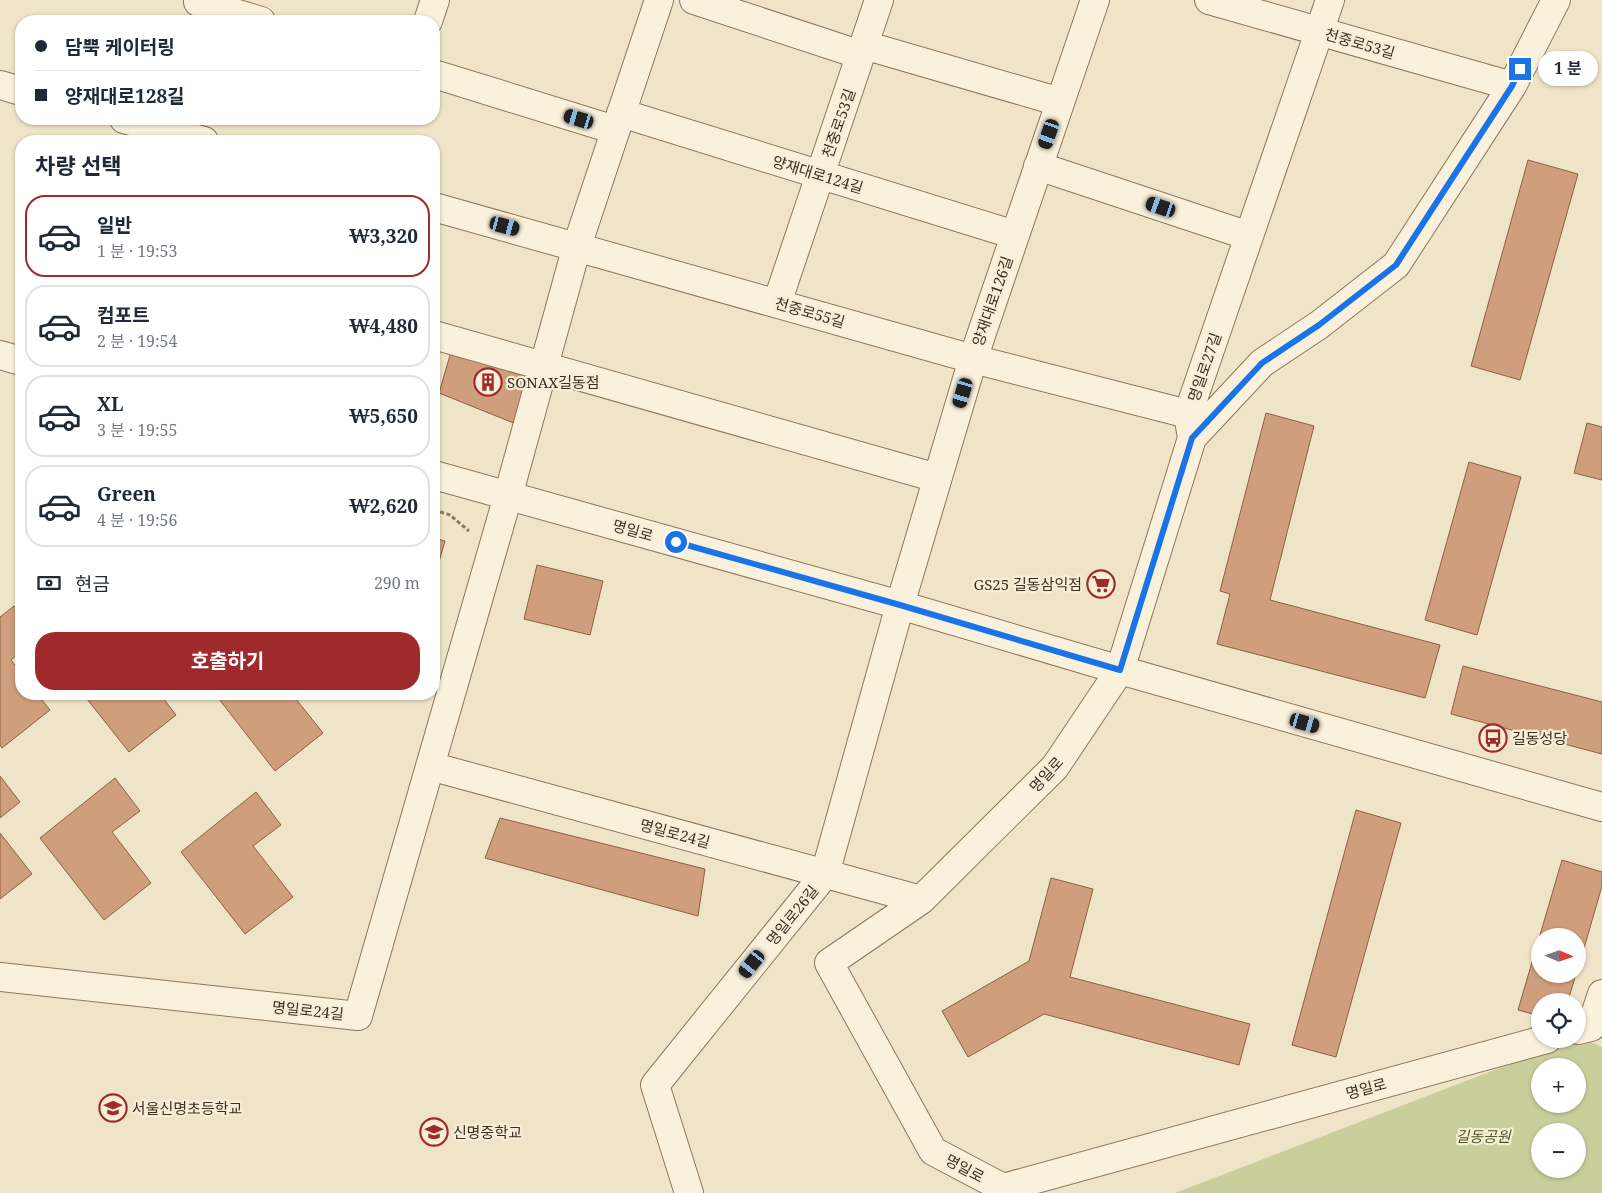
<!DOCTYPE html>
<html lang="ko">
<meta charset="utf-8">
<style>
:root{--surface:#fff;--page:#f6f6f7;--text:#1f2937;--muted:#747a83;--line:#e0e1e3;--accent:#9e2a2b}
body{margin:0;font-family:"Noto Serif","Noto Sans KR",serif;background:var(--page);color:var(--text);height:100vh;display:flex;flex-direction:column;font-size:19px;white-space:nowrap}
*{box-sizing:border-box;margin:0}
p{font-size:16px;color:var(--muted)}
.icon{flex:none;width:28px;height:28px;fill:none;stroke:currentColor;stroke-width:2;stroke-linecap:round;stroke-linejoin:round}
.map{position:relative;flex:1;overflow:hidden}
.details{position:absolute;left:15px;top:135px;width:425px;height:565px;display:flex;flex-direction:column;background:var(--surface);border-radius:20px;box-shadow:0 1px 4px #0004}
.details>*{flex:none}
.banner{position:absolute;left:15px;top:15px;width:425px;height:110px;border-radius:20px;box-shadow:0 1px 4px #0004;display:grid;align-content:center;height:110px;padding:0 20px;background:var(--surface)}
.needle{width:32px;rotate:92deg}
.tools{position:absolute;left:1531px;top:928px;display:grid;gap:10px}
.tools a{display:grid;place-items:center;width:55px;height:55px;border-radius:50%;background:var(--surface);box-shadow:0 1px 4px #0004;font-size:25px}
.end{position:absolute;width:22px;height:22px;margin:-11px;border:6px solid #1a73e8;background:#fff;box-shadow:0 0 0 2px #fff}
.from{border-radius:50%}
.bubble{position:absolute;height:35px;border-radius:18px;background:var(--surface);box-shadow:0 1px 4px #0004;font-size:16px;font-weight:700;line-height:35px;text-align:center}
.car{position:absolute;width:15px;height:30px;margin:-15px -8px;border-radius:6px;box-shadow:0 0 4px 1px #0007;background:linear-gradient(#222 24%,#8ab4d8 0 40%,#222 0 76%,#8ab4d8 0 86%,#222 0)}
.banner b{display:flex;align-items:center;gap:18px;height:48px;font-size:19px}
.banner b+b{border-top:1px solid var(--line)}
.banner i{width:12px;height:12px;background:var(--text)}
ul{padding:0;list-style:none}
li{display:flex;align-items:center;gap:15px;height:82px;margin:0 10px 8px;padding:0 10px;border:2px solid var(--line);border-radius:20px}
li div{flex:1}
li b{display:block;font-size:19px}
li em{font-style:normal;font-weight:700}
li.active{border-color:var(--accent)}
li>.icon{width:45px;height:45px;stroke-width:1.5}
h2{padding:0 20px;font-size:22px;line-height:60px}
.pay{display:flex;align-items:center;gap:12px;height:55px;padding:0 20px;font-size:19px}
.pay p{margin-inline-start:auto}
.action{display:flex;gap:10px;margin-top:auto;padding:10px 20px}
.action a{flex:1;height:58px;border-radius:20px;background:var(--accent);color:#fff;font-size:20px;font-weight:700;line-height:58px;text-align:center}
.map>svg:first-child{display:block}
</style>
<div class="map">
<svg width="1602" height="1193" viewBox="0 0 1602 1193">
<rect width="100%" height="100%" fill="#f0e4c8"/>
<path fill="#c9cf9b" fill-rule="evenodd" d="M1580 1037 1602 1047V1193H1175ZM1540 1066H1578V1104H1540ZM1540 1131H1578V1169H1540Z"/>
<path fill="#cf9f7d" stroke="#8d5f41" d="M1528 160 1578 174 1520 380 1471 366Z
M453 345 536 370 521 426 439 393Z
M1266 413 1314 426 1270 600 1440 645 1425 698 1217 644 1230 594 1220 591Z
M1587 423 1602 427V480L1574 473Z
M1469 462 1521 477 1477 635 1425 620Z
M434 538 445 541 434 579Z
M537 565 603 581 590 635 524 619Z
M14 606 21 616V651L11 660 21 673V694H37L50 710 2 748 0 745V617Z
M1463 666 1602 702V754L1451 714Z
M83 694H160L176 715 129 752Z
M215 694H292L323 733 275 771Z
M0 776 20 802 0 818Z
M115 778 140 811 112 832 151 883 104 920 40 838Z
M256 792 281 825 253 846 293 897 245 934 181 852Z
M1356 810 1401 823 1336 1057 1292 1045Z
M500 818 705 869 698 916 485 858Z
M0 833 32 874 0 899Z
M1562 860 1602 872V886L1578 969V936H1540V974H1576L1568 1001H1540V1016L1518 1010Z
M1051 878 1093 889 1070 977 1250 1024 1239 1065 1044 1014 968 1057 942 1011 1029 961Z"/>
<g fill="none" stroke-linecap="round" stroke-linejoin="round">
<g stroke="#8d765c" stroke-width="30">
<path id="minor" d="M694 0 861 55
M1209 0 1512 86
M1330 0 1188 414 1192 438 1120 670 1055 767 921 900 829 963 933 1151 1003 1188 1547 1039
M198 2 261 21
M428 21 435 0
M864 45 1060 102
M434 74 615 130
M0 85 21 91
M621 113 1015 235
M124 119 204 141
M1038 166 1249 236
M434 207 973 359 1188 414
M777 303 879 0
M434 335 937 478
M0 355 21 361
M1192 438 1262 363 1319 325 1396 265 1512 86 1556 0
M434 475 900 605 1120 670 1602 807
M430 766 921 900
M0 977 358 1016 508 496 577 246 659 0
M1578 1030 1591 1027 1602 994
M689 1193 655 1085 825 874 900 605 973 359 1095 0"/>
</g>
<path stroke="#8d765c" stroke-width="3" stroke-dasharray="4 2.5" stroke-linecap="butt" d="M434 510 450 515 469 531"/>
<use href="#minor" stroke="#faf1dc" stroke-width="28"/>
</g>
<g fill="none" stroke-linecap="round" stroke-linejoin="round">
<path stroke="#1a73e8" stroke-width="6" d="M676 542 900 605 1120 670 1192 438 1262 363 1319 325 1396 265 1512 86 1520 69"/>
</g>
<defs>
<g id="building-ring" transform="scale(1.4375)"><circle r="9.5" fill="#f7eed8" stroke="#9e2a2b" stroke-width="1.5"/><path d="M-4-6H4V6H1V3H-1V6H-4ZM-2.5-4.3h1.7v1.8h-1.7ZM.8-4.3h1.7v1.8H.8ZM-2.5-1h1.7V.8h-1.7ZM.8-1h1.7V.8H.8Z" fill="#9e2a2b"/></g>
<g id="supermarket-ring" transform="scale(1.4375)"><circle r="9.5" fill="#f7eed8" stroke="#9e2a2b" stroke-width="1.5"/><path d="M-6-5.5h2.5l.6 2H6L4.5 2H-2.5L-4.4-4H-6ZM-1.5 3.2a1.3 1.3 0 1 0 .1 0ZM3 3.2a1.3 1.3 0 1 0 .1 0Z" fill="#9e2a2b"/></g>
<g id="bus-ring" transform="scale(1.4375)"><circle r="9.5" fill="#f7eed8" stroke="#9e2a2b" stroke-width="1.5"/><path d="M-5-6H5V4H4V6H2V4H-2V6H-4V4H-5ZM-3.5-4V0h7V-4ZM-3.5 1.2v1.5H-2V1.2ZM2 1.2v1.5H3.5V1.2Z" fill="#9e2a2b"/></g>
<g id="school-ring" transform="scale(1.4375)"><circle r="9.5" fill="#f7eed8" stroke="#9e2a2b" stroke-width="1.5"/><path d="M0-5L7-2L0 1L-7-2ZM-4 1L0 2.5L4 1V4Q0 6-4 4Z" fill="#9e2a2b"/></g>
</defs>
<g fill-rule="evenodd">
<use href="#building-ring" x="488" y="382"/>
<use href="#supermarket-ring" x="1101" y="584"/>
<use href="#bus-ring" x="1493" y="738"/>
<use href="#school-ring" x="113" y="1108"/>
<use href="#school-ring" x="434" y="1132"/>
</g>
<g text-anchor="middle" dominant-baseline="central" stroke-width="4.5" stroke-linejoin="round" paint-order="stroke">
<g font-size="15" fill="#3d2e20" stroke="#f7eed8">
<text transform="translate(1360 43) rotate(16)">천중로53길</text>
<text transform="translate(838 123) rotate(-71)">천중로53길</text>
<text transform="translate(818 174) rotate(17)">양재대로124길</text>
<text transform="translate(992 301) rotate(-71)">양재대로126길</text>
<text transform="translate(810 312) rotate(16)">천중로55길</text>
<text transform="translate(1204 367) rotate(-71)">명일로27길</text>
<text transform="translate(633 530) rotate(16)">명일로</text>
<text transform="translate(1046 774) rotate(-48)">명일로</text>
<text transform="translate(675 833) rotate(15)">명일로24길</text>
<text transform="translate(792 915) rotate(-51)">명일로26길</text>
<text transform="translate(308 1010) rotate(6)">명일로24길</text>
<text transform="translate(1366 1088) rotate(-15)">명일로</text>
<text transform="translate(965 1168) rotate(28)">명일로</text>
</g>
<g font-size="15" fill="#3d2e20" stroke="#f7eed8" text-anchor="start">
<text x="507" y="382">SONAX길동점</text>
<text x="1082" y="584" text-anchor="end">GS25 길동삼익점</text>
<text x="1512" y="738">길동성당</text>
<text x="132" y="1108">서울신명초등학교</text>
<text x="453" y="1132">신명중학교</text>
</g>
<g font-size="15" font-style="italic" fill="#4d5a26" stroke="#f7eed8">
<text x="1483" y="1136">길동공원</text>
</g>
</g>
</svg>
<div class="tools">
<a><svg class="needle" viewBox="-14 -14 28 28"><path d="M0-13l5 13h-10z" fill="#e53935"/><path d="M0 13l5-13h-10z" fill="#747a83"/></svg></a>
<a><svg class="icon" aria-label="locate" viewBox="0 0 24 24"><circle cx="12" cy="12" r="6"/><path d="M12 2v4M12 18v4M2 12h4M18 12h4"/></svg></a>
<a>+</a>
<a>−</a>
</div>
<i class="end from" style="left:676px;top:542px"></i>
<i class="end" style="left:1520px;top:69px"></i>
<div class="bubble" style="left:1538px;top:51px;width:60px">1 분</div>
<i class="car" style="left:579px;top:119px;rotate:287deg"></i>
<i class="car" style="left:1049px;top:134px;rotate:199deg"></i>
<i class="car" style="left:1161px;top:207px;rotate:289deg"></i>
<i class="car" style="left:505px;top:226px;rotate:105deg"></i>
<i class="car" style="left:963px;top:393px;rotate:197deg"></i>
<i class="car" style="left:1305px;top:723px;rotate:106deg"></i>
<i class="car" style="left:752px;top:964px;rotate:219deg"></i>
<div class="banner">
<b><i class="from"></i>담뿍 케이터링</b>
<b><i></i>양재대로128길</b>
</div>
<section class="details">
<h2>차량 선택</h2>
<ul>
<li class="active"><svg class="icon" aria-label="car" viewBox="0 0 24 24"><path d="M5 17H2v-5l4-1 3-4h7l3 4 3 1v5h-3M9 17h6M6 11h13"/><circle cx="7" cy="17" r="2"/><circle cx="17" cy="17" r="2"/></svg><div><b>일반</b><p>1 분 · 19:53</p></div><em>₩3,320</em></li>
<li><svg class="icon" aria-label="car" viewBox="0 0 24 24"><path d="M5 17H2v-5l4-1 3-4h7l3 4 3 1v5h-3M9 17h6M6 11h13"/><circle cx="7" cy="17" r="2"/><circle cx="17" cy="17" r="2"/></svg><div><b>컴포트</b><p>2 분 · 19:54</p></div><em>₩4,480</em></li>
<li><svg class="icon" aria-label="car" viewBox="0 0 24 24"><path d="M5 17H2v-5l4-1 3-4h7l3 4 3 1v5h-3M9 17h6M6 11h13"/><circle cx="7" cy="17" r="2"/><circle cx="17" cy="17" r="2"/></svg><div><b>XL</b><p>3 분 · 19:55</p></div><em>₩5,650</em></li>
<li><svg class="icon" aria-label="car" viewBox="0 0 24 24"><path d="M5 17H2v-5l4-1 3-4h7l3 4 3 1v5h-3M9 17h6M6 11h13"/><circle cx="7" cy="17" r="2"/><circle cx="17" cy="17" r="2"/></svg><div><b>Green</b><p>4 분 · 19:56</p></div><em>₩2,620</em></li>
</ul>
<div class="pay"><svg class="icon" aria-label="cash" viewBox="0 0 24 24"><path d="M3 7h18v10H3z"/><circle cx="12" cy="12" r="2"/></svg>현금<p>290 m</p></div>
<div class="action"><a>호출하기</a></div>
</section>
</div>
